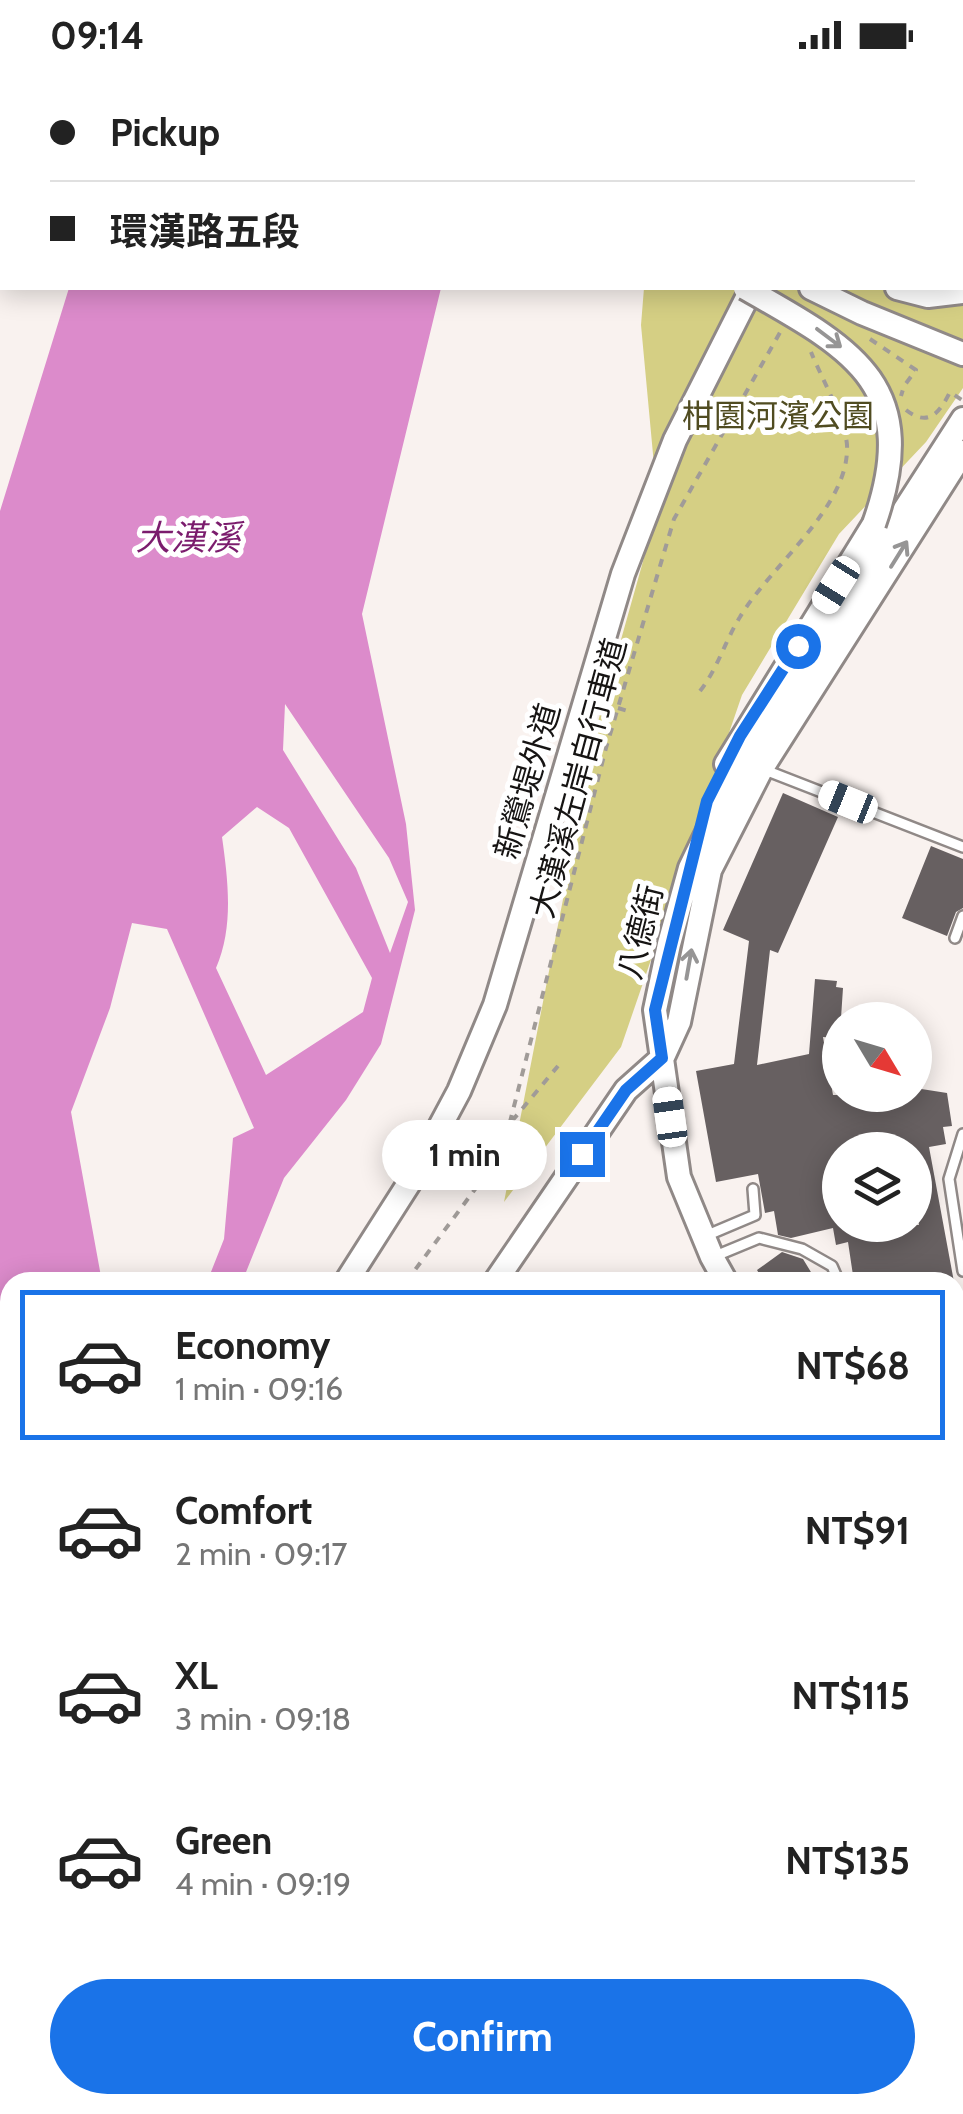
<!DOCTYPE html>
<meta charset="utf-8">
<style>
:root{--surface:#fff;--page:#f6f6f6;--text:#222;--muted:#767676;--line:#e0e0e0;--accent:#1a73e8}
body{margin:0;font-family:Cabin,"Noto Sans TC",sans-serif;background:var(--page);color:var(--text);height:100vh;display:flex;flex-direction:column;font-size:38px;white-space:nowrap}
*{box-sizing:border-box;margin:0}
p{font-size:32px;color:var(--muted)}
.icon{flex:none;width:55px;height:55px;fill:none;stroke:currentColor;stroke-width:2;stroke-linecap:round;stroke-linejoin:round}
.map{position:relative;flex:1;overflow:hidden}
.details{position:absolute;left:0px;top:1202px;width:965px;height:842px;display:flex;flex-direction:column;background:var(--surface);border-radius:30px 30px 0 0;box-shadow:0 5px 25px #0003}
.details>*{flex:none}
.guide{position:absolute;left:0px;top:0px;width:965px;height:220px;box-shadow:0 5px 25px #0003;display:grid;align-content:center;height:220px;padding:0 50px;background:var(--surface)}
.needle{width:65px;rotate:128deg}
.tools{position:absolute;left:822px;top:932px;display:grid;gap:20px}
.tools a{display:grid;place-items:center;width:110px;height:110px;border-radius:50%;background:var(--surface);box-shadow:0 5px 25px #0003;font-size:50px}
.end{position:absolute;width:45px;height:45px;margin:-22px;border:12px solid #1a73e8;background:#fff;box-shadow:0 0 0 5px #fff}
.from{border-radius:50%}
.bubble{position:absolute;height:70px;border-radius:35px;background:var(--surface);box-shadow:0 5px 25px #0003;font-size:32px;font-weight:700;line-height:70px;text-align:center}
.car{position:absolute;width:30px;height:60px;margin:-30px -15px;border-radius:12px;box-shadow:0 0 8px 2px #0007;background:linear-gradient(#fff 24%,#345 0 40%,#fff 0 76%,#345 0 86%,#fff 0)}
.guide b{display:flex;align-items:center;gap:35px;height:95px;font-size:38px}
.guide b+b{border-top:2px solid var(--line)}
.guide i{width:25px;height:25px;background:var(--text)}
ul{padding:18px 0 0;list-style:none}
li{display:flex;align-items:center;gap:30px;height:150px;margin:0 20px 15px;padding:0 30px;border:5px solid transparent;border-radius:0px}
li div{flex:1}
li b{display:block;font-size:38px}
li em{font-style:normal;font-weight:700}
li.active{border-color:var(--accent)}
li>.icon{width:90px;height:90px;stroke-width:1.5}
.primary-button{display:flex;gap:20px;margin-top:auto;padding:20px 50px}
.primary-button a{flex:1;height:115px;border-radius:60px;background:var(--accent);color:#fff;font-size:40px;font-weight:700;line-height:115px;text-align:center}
.status{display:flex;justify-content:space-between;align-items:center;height:70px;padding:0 50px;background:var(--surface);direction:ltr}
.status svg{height:28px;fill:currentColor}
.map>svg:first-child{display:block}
</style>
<div class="status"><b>09:14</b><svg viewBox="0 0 49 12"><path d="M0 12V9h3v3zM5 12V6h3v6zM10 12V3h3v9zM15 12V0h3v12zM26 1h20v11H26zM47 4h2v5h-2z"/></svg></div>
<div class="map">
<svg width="963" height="2044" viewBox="0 0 963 2044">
<rect width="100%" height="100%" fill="#f9f2ef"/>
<path fill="#d5cf84" d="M661 0H963V318L926 372 839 464 742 625 621 977 504 1132 597 655 658 438 641 255 644 218H962V2H661Z"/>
<path fill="#dc8bcb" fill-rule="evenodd" d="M69 218H441L362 544 406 754 415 840 381 974 346 1030 284 1108 242 1212H207L224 1169 233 1068 254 1058 167 859 132 853 110 938 71 1042 102 1212H10V1543L0 1557V441ZM285 634 389 788 408 832 390 883 356 798 283 680ZM257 737 289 758 372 908 363 942 266 1005 216 898C234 857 228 810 222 767Z"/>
<path fill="#676061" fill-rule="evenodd" d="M783 723 838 747 778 883 770 880 757 995 809 984 815 909 837 911 836 917 843 918 840 963 834 962V968L823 967 833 1025H915V1018L947 1023 952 1056 943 1057 946 1074 929 1077 954 1212H854L848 1172 836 1175 833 1158 791 1168 778 1165 774 1141 765 1143 758 1104 716 1112 696 1001 734 994 749 871 723 860ZM840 1080H915V1129L919 1155H840Z
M931 776 963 789V838L956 842 947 866 902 848Z
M782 1182 803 1189 817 1212H764L757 1200Z"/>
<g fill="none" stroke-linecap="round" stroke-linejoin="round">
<g stroke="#908987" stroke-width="14">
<path id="service" d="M765 700 963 777
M955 868 963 846
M963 1064 949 1109 963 1201
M703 1167 755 1145 753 1119
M713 1187 759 1168 802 1179 832 1196 839 1212
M955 1950 963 1908
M357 2035 385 2044
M937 2044 939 2035"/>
</g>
<g stroke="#908987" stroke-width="22">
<path id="minor" d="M955 1328 963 1327
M612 2035 622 2044"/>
</g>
<g stroke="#908987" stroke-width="28">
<path id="tertiary" d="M384 0 388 2
M404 0 410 2
M877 2 878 0
M811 218 862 243 963 284
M897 218 928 226 963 222
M726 694 874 454
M346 1212 413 1107 459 1021 495 935 623 504 675 370 752 218
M495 1212 626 1020 663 987 679 952 710 800 762 698 963 382
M726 1212 712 1187 679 1107 655 940 669 874 690 798 737 700 963 349
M955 1610 963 1624
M0 1675 10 1662
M0 1899 10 1886
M243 2044 249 2035"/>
</g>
<path stroke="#a09b98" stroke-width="4" stroke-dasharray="8 8" stroke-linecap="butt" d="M40 2 42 0
M699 2 700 0
M0 65 2 61
M962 114H963
M870 269 916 300 904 316 901 326
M906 340C928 357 939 344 950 322L962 330
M700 621C718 598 725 571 740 547 770 496 850 437 847 375 845 349 821 307 811 282
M618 638 628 641
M512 1051 558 996
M406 1212 502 1083 606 678 674 449 782 259
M0 1762 10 1749"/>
<use href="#service" stroke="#fff" stroke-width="9"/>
<use href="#minor" stroke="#fff" stroke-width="18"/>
<use href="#tertiary" stroke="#fff" stroke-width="22"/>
<g stroke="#908987" stroke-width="28" stroke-linecap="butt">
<path id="tertiary-bridge" d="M745 218C853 279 923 315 874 454"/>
</g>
<use href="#tertiary-bridge" stroke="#fff" stroke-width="22"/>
</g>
<defs><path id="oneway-shaft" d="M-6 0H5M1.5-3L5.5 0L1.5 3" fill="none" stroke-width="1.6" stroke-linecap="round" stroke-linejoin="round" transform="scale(2.5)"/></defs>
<g stroke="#969595">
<use href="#oneway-shaft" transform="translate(829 268) rotate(37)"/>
<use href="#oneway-shaft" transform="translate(899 484) rotate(-58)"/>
<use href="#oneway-shaft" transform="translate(689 894) rotate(-80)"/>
</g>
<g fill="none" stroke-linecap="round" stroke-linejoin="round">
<path stroke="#1a73e8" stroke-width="12" d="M582 1084 626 1020 662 988 655 940 707 731 740 666 798 576"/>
</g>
<g text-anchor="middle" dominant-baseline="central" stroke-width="10" stroke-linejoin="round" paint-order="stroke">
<g font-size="32" fill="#504c21" stroke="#fff">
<text x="778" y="345">柑園河濱公園</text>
</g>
<g font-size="32" fill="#161413" stroke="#fff">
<text transform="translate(578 708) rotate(-75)">大漢溪左岸自行車道</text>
<text transform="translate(527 711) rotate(-74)">新鶯堤外道</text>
<text transform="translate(640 862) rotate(-76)">八德街</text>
</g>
<g font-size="35" font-style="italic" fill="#7b1c6d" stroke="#fff">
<text x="188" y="467">大漢溪</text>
</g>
</g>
</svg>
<div class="tools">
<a><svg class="needle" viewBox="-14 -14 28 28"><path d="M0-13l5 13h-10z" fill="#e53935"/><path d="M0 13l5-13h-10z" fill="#767676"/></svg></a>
<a><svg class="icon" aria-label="layers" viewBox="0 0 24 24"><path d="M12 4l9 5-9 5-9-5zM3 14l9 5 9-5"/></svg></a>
</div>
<i class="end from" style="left:798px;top:576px"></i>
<i class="end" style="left:582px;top:1084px"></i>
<div class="bubble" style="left:382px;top:1050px;width:165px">1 min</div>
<i class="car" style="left:836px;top:515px;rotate:212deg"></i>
<i class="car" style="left:848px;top:732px;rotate:292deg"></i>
<i class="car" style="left:670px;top:1047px;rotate:352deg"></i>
<div class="guide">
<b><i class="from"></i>Pickup</b>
<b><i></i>環漢路五段</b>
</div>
<section class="details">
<ul>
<li class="active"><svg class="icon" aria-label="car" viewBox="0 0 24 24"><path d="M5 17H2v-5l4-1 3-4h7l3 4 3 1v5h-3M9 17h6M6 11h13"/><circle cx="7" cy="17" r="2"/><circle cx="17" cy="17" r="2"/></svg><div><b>Economy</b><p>1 min · 09:16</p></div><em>NT$68</em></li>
<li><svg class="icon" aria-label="car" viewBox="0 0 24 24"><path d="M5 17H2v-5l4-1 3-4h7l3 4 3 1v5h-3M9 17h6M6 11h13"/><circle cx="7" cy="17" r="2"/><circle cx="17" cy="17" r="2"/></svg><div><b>Comfort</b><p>2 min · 09:17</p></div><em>NT$91</em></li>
<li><svg class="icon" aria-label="car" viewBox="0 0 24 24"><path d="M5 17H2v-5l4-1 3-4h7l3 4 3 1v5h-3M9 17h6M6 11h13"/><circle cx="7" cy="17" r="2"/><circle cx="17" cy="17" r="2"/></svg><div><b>XL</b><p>3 min · 09:18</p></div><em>NT$115</em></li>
<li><svg class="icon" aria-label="car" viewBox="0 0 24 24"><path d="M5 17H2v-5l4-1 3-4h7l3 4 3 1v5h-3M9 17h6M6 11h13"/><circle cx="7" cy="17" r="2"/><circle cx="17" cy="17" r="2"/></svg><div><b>Green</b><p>4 min · 09:19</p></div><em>NT$135</em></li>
</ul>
<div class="primary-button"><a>Confirm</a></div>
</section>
</div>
